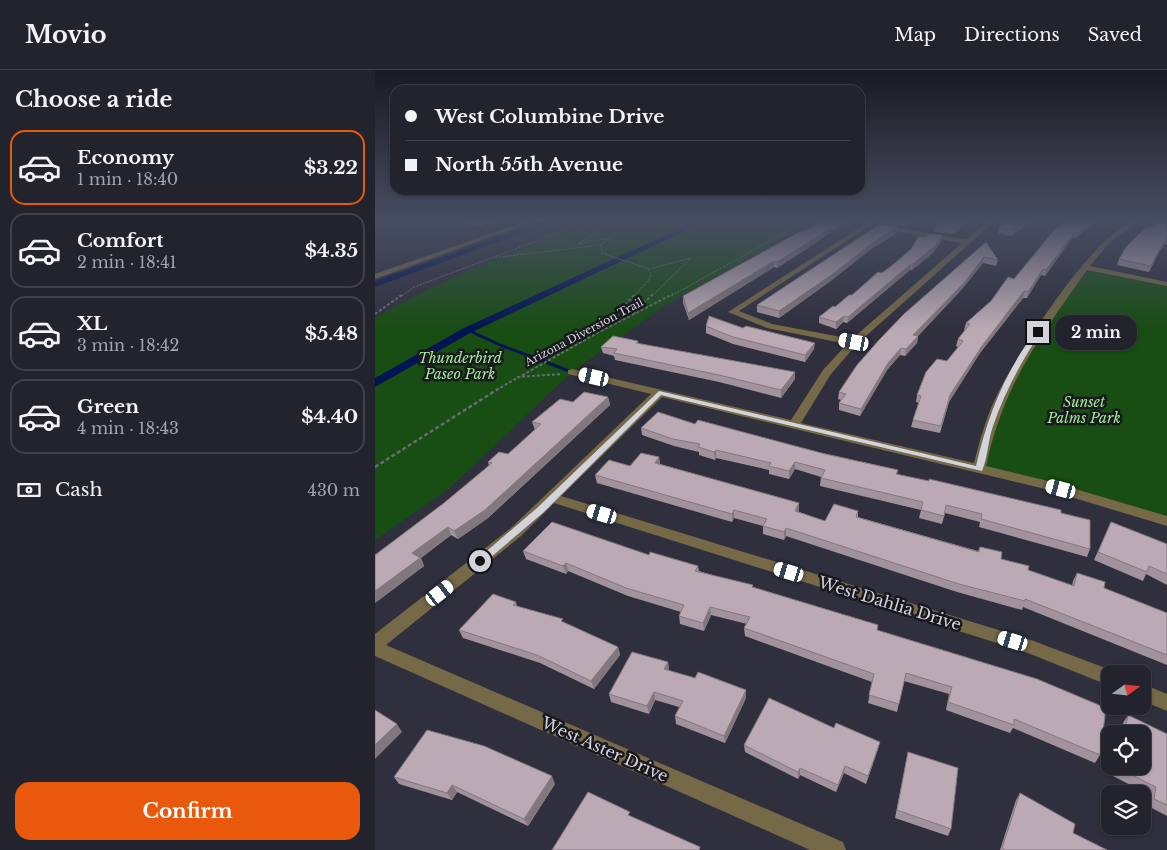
<!DOCTYPE html>
<meta charset="utf-8">
<style>
:root{--surface:#23232e;--page:#2b2b36;--text:#f1f3f6;--muted:#a3a4aa;--line:#40404a;--accent:#ea580c}
body{margin:0;font-family:"Libre Baskerville",serif;background:var(--page);color:var(--text);height:100vh;display:flex;flex-direction:column;font-size:19px;white-space:nowrap}
*{box-sizing:border-box;margin:0}
p{font-size:16px;color:var(--muted)}
.icon{flex:none;width:28px;height:28px;fill:none;stroke:currentColor;stroke-width:2;stroke-linecap:round;stroke-linejoin:round}
.map{position:relative;flex:1;overflow:hidden}
.side{display:flex;flex-direction:column;background:var(--surface);width:375px}
.side>*{flex:none}
.top-card{position:absolute;left:15px;top:15px;width:475px;height:110px;border-radius:15px;box-shadow:0 1px 4px #0004,0 0 0 1px var(--line);display:grid;align-content:center;height:110px;padding:0 15px;background:var(--surface)}
.needle{width:32px;rotate:75deg}
.controls{position:absolute;left:726px;top:595px;display:grid;gap:10px}
.controls a{display:grid;place-items:center;width:50px;height:50px;border-radius:10px;background:var(--surface);box-shadow:0 1px 4px #0004,0 0 0 1px var(--line);font-size:25px}
.end{position:absolute;width:22px;height:22px;margin:-11px;border:6px solid #d3d3dc;background:#111;box-shadow:0 0 0 2px #111}
.from{border-radius:50%}
.bubble{position:absolute;height:35px;border-radius:15px;background:var(--surface);box-shadow:0 1px 4px #0004,0 0 0 1px var(--line);font-size:16px;font-weight:700;line-height:35px;text-align:center}
.car{position:absolute;width:15px;height:30px;margin:-15px -8px;border-radius:6px;box-shadow:0 0 4px 1px #0007;background:linear-gradient(#fff 24%,#345 0 40%,#fff 0 76%,#345 0 86%,#fff 0)}
.top-card b{display:flex;align-items:center;gap:18px;height:48px;font-size:19px}
.top-card b+b{border-top:1px solid var(--line)}
.top-card i{width:12px;height:12px;background:var(--text)}
ul{padding:0;list-style:none}
li{display:flex;align-items:center;gap:15px;height:75px;margin:0 10px 8px;padding:0 5px;border:2px solid var(--line);border-radius:15px}
li div{flex:1}
li b{display:block;font-size:19px}
li em{font-style:normal;font-weight:700}
li.selected{border-color:var(--accent)}
li>.icon{width:45px;height:45px;stroke-width:1.5}
h2{padding:0 15px;font-size:22px;line-height:60px}
.pay{display:flex;align-items:center;gap:12px;height:55px;padding:0 15px;font-size:19px}
.pay p{margin-inline-start:auto}
.primary-button{display:flex;gap:10px;margin-top:auto;padding:10px 15px}
.primary-button a{flex:1;height:58px;border-radius:15px;background:var(--accent);color:#fff;font-size:20px;font-weight:700;line-height:58px;text-align:center}
header{display:flex;align-items:center;gap:30px;box-sizing:border-box;height:70px;padding:0 25px;background:var(--surface);border-bottom:1px solid var(--line)}
header strong{font-size:24px}
nav{display:flex;gap:28px;margin-inline-start:auto;font-size:18px}
main{display:flex;flex:1;min-height:0}
.map>svg:first-child{display:block}
</style>
<header>
<strong>Movio</strong>
<nav><a>Map</a><a>Directions</a><a>Saved</a></nav>
</header>
<main>
<section class="side">
<h2>Choose a ride</h2>
<ul>
<li class="selected"><svg class="icon" aria-label="car" viewBox="0 0 24 24"><path d="M5 17H2v-5l4-1 3-4h7l3 4 3 1v5h-3M9 17h6M6 11h13"/><circle cx="7" cy="17" r="2"/><circle cx="17" cy="17" r="2"/></svg><div><b>Economy</b><p>1 min · 18:40</p></div><em>$3.22</em></li>
<li><svg class="icon" aria-label="car" viewBox="0 0 24 24"><path d="M5 17H2v-5l4-1 3-4h7l3 4 3 1v5h-3M9 17h6M6 11h13"/><circle cx="7" cy="17" r="2"/><circle cx="17" cy="17" r="2"/></svg><div><b>Comfort</b><p>2 min · 18:41</p></div><em>$4.35</em></li>
<li><svg class="icon" aria-label="car" viewBox="0 0 24 24"><path d="M5 17H2v-5l4-1 3-4h7l3 4 3 1v5h-3M9 17h6M6 11h13"/><circle cx="7" cy="17" r="2"/><circle cx="17" cy="17" r="2"/></svg><div><b>XL</b><p>3 min · 18:42</p></div><em>$5.48</em></li>
<li><svg class="icon" aria-label="car" viewBox="0 0 24 24"><path d="M5 17H2v-5l4-1 3-4h7l3 4 3 1v5h-3M9 17h6M6 11h13"/><circle cx="7" cy="17" r="2"/><circle cx="17" cy="17" r="2"/></svg><div><b>Green</b><p>4 min · 18:43</p></div><em>$4.40</em></li>
</ul>
<div class="pay"><svg class="icon" aria-label="cash" viewBox="0 0 24 24"><path d="M3 7h18v10H3z"/><circle cx="12" cy="12" r="2"/></svg>Cash<p>430 m</p></div>
<div class="primary-button"><a>Confirm</a></div>
</section>
<div class="map">
<svg width="792" height="780" viewBox="0 0 792 780">
<rect width="100%" height="100%" fill="#2f2f3d"/>
<path fill="#184d13" d="M219 151H439L292 234 197 302 76 417 0 470V248C69 207 144 180 219 151Z
M711 197 792 214V451L604 399 628 321Z"/>
<g fill="none" stroke-linecap="round" stroke-linejoin="round">
<path stroke="#021453" stroke-width="3" d="M93 260 125 275 197 302"/>
<path fill="#021453" fill-rule="evenodd" d="M169 151H179L0 217V211Z
M321 151H331L97 262 0 317V308L89 258Z"/>
<path stroke="#6a6a77" stroke-width="1" stroke-dasharray="2.5 1" stroke-linecap="butt" d="M235 168 203 174 239 151
M226 175 227 182 230 184 274 199 316 188 277 226
M117 188 226 175 253 151
M27 226 39 217 183 163 204 151
M259 226 274 210 276 204 273 199
M296 226 431 151"/>
<path stroke="#6a6a77" stroke-width="2" stroke-dasharray="3 2" stroke-linecap="butt" d="M0 244 28 224
M258 244 278 224
M226 260 260 224
M142 307 187 304
M121 320 226 261 298 224"/>
<path stroke="#6a6a77" stroke-width="2.5" stroke-dasharray="4 2.5" stroke-linecap="butt" d="M0 397 123 319"/>
<path fill="#756947" fill-rule="evenodd" d="M152 151H160L0 209V204Z
M495 151H502L364 241 397 254 477 269 587 173 506 158 503 156 504 155 591 170 613 151H620L482 274 456 304 426 353 599 393C605 369 612 344 624 321 642 285 725 151 765 151L736 171 715 196 792 212V216L712 200C665 267 629 313 611 396L673 411 792 446V456L666 418 287 327 186 426 656 570 741 602 735 604V616L653 583 179 433 146 466 11 575 468 772 471 780H435L0 586V564L136 458 276 324 193 304V300L197 299 416 350 448 300 472 274 392 258 353 242Z
M768 614 792 624V641L768 631Z"/>
</g>
<path fill="#a1929b" d="M82 151H121L104 157Z
M447 151H469V153L433 178 402 198 399 197 314 250 308 233V226L430 161Z
M498 151H539L531 156Z
M595 151 579 164 560 162 561 156Z
M631 151H656L637 166 623 163 624 158Z
M693 151 718 153 701 168 698 167 670 206 666 205 652 228H648L605 283 574 332 565 363 536 357 538 350 544 333 541 332 542 325 572 291 583 277 581 276 583 269 590 260H589L591 253 616 231 639 209Z
M792 151V175L790 174 784 182 774 202 742 195 744 189Z
M522 157V163L496 179 457 210 404 248 382 242V235Z
M566 171 559 182 537 200H535L472 253 468 252 461 259 444 253V247L477 225 507 203Z
M611 172 623 190 621 196 608 193 587 219 543 266 542 273 530 286 525 285 512 300 485 346 464 340V333L466 330 463 329 464 322Z
M331 256 368 258 439 279 430 292 358 274 331 263Z
M263 271 264 274 420 309 406 328 344 312 240 290 239 286 228 283 226 277Z
M233 327 235 335 113 448 83 469 76 465 46 488 49 496 0 533 114 396 113 392 133 384 160 360 157 352 198 332Z
M320 354 523 400 522 405 686 443 715 479 712 487 604 457 605 452 570 443 567 454 544 448 546 440 445 416 446 407 420 399 414 409 394 404V400L341 388 340 390 324 385V382L299 376 267 365 266 358Z
M284 387 285 394 424 433V442L450 451 483 441V447L603 481 605 477 626 489 653 500 697 516 698 511 702 503 729 518 792 543V595L648 537 647 540 582 522 411 466 409 470 388 464V456L359 448 357 452 222 413 220 405Z
M736 452 792 474V515L771 504 768 511 719 490Z
M148 481 274 485 323 496 324 501 378 517 503 555 502 561 725 685 720 693 638 658 635 663 571 640 574 624 529 611 522 642 493 633 497 612 370 566 369 558 372 554 336 545 329 561 305 554 304 546 306 542 253 526 193 501 191 504 151 489Z
M141 532 142 536 189 553 243 577 245 585 219 619 165 593 88 568 84 560Z
M293 592 294 601 320 608 371 620V628L350 673 301 654 300 646 304 637 280 630 274 644 236 632 234 624Z
M753 645 792 664V746L773 736 775 725 736 705 738 696H768V664H745L748 653Z
M369 675 503 679 491 714 469 703 461 722 425 705 423 709 370 682Z
M533 682 576 759 573 766 520 748Z
M19 707 180 714 153 756 82 722 77 730 24 714Z
M645 723 698 763 732 780H625L641 730Z"/>
<path fill="#83777e" d="M102 151H121L104 157Z
M466 151H469V153L433 178 402 198V192Z
M532 151H539L531 156Z
M590 151H595L579 164 580 159Z
M650 151H656L637 166 638 160Z
M717 151H725L718 153 701 168 703 162Z
M522 157V163L496 179 457 210 404 248V241L496 174Z
M700 162 698 167 670 206 671 200Z
M567 165 566 171 559 182 537 200 538 194Z
M792 169 790 174 784 182 774 202 786 176Z
M609 187 608 193 587 219 543 266 542 273 530 286 531 279 538 265Z
M399 191V197L314 250 313 243Z
M536 194 535 200 472 253 473 247Z
M668 199 666 205 652 228 653 222Z
M649 221 648 228 605 283 574 332 565 363 575 325 607 276Z
M469 246 468 252 461 259V252Z
M440 273 439 279 430 292V285Z
M526 278 525 285 512 300 485 346 486 339 513 293Z
M420 302V309L406 328V320Z
M233 327 235 335 113 448 83 469 79 461Z
M341 380V388L340 390 339 382Z
M284 387 285 395 280 393Z
M420 392V399L414 409V401Z
M424 433V441L420 449V441Z
M359 440V448L357 452V444Z
M73 457 76 465 46 488 49 496 0 533V521L37 483Z
M411 458V466L409 470V462Z
M191 493 193 501 191 504 188 496Z
M335 537 336 545 329 561 328 553Z
M243 577 245 585 219 619 216 611Z
M293 592 294 600 291 607 289 599Z
M371 620V628L350 673 349 666Z
M279 622 280 630 274 644 272 636Z
M22 654 27 662 0 689V675Z
M505 672 503 679 491 714 493 706Z
M470 696 469 703 461 722 463 715Z
M425 698V705L423 709V702Z
M177 706 180 714 153 756 149 749Z
M77 715 82 722 77 730 72 723Z"/>
<path fill="#bbaab4" stroke="#83777e" d="M447 151H466L434 172 402 192 399 191 313 243 308 226 426 161H430Z
M567 151H590L580 159 561 156Z
M631 151H650L638 160 624 158Z
M693 151H717L703 162H700L671 200 668 199 653 222 649 221 607 276 575 325 566 356 538 350 546 326 542 325 551 302 562 289 572 291 588 271 583 269 595 254 591 253 616 231 633 207 639 209 680 159Z
M789 151H792V169L786 176 776 196 744 189 751 177 768 160Z
M505 154 522 157 496 174 458 204 404 241 382 235Z
M553 164 567 165 560 176 538 194H536L473 247 469 246 461 252 444 247 458 236 460 237 474 225H477L503 202 507 203 520 193 536 179 544 166 551 167Z
M611 172 623 190 609 187 589 213 538 265 543 266 531 279 526 278 513 293 486 339 464 333 471 324 464 322 482 295 504 270 529 244Z
M334 246 368 258 371 256 440 273 430 285 358 267 331 256Z
M238 266 263 271 261 273 420 302 406 320 344 305 239 283 242 279 226 277Z
M209 322 233 327 110 440 79 461 73 457 37 483 45 488 0 521V485L69 433 117 393 113 392 124 382 133 384 166 354 157 352 185 329 198 332Z
M283 342 320 354 323 350 450 384 523 400 521 404 554 411V409L686 440V443L715 450V479L606 449 607 444 571 435 569 446 546 440 548 432 446 408 450 400 420 392 414 401 394 396 396 393 341 380 339 382 323 377 325 374 298 369 266 358Z
M266 383 284 387 280 393 424 433 420 441 450 451 459 434 483 441 481 447 604 482 605 477 627 482 626 489 654 496 653 500 699 516 702 503 730 512 729 518 792 543V585L650 529V531L584 514 411 458 409 462 388 456 392 449 359 440 357 444 220 405 234 390 255 396Z
M177 452 274 485 275 482 323 496 320 501 378 515 377 517 503 555 502 560 662 609 731 638 725 685 639 649V655L573 632 577 617 531 603 524 634 494 625 499 604 369 558 375 547 335 537 328 553 304 546 309 535 251 518 191 493 188 496 148 481Z
M736 452 792 474V504L774 496 772 502 723 482Z
M118 524 141 532 138 535 188 549 186 551 243 577 216 611 162 585 84 560Z
M257 582 293 592 289 599 320 608 323 602 371 620 349 666 300 646 308 631 279 622 272 636 234 624Z
M394 628 459 658 461 653 505 672 493 706 470 696 463 715 425 698 423 702 369 675Z
M0 640 22 654 0 675Z
M753 645 792 664V735L779 729 781 717 741 697V696H768V664H749Z
M52 660 109 676 177 706 149 749 77 715 72 723 19 707Z
M533 682 583 698 576 759 522 740Z
M213 722 255 742 253 745 325 777 324 780H177Z
M645 723 700 754 698 763 732 780H630L627 778Z"/>
<linearGradient id="sky" x2="0" y2="1"><stop stop-color="#1a1a22"/><stop offset="0.58" stop-color="#474d62"/><stop offset="1" stop-color="#474d62" stop-opacity="0"/></linearGradient>
<rect width="792" height="260" fill="url(#sky)"/>
<path fill="#d3d3dc" d="M663 260 666 262C646 292 630 321 618 356 613 370 613 387 607 401L286 325 169 442 109 493H102L100 491 162 438 284 321 601 396C611 353 625 314 649 278 653 272 657 263 663 260Z"/>
<g text-anchor="middle" dominant-baseline="central" stroke-width="5" stroke-linejoin="round" paint-order="stroke">
<g font-size="11" fill="#d3d3dc" stroke="#18181e">
<text transform="translate(209 262) rotate(-28)">Arizona Diversion Trail</text>
</g>
<g font-size="14" font-style="italic" fill="#9eef95" stroke="#18181e">
<text x="85" y="288">Thunderbird<tspan x="85" dy="16">Paseo Park</tspan></text>
<text x="709" y="332">Sunset<tspan x="709" dy="16">Palms Park</tspan></text>
</g>
<g font-size="16" fill="#d3d3dc" stroke="#18181e">
<text transform="translate(515 533) rotate(17)">West Dahlia Drive</text>
<text transform="translate(230 679) rotate(24)">West Aster Drive</text>
</g>
</g>
</svg>
<div class="controls">
<a><svg class="needle" viewBox="-14 -14 28 28"><path d="M0-13l5 13h-10z" fill="#e53935"/><path d="M0 13l5-13h-10z" fill="#a3a4aa"/></svg></a>
<a><svg class="icon" aria-label="locate" viewBox="0 0 24 24"><circle cx="12" cy="12" r="6"/><path d="M12 2v4M12 18v4M2 12h4M18 12h4"/></svg></a>
<a><svg class="icon" aria-label="layers" viewBox="0 0 24 24"><path d="M12 4l9 5-9 5-9-5zM3 14l9 5 9-5"/></svg></a>
</div>
<i class="end from" style="left:105px;top:491px"></i>
<i class="end" style="left:663px;top:262px"></i>
<div class="bubble" style="left:680px;top:245px;width:82px">2 min</div>
<i class="car" style="left:479px;top:272px;rotate:281deg"></i>
<i class="car" style="left:219px;top:307px;rotate:283deg"></i>
<i class="car" style="left:686px;top:419px;rotate:285deg"></i>
<i class="car" style="left:227px;top:444px;rotate:287deg"></i>
<i class="car" style="left:414px;top:502px;rotate:287deg"></i>
<i class="car" style="left:65px;top:523px;rotate:52deg"></i>
<i class="car" style="left:638px;top:571px;rotate:287deg"></i>
<div class="top-card">
<b><i class="from"></i>West Columbine Drive</b>
<b><i></i>North 55th Avenue</b>
</div>
</div>
</main>
